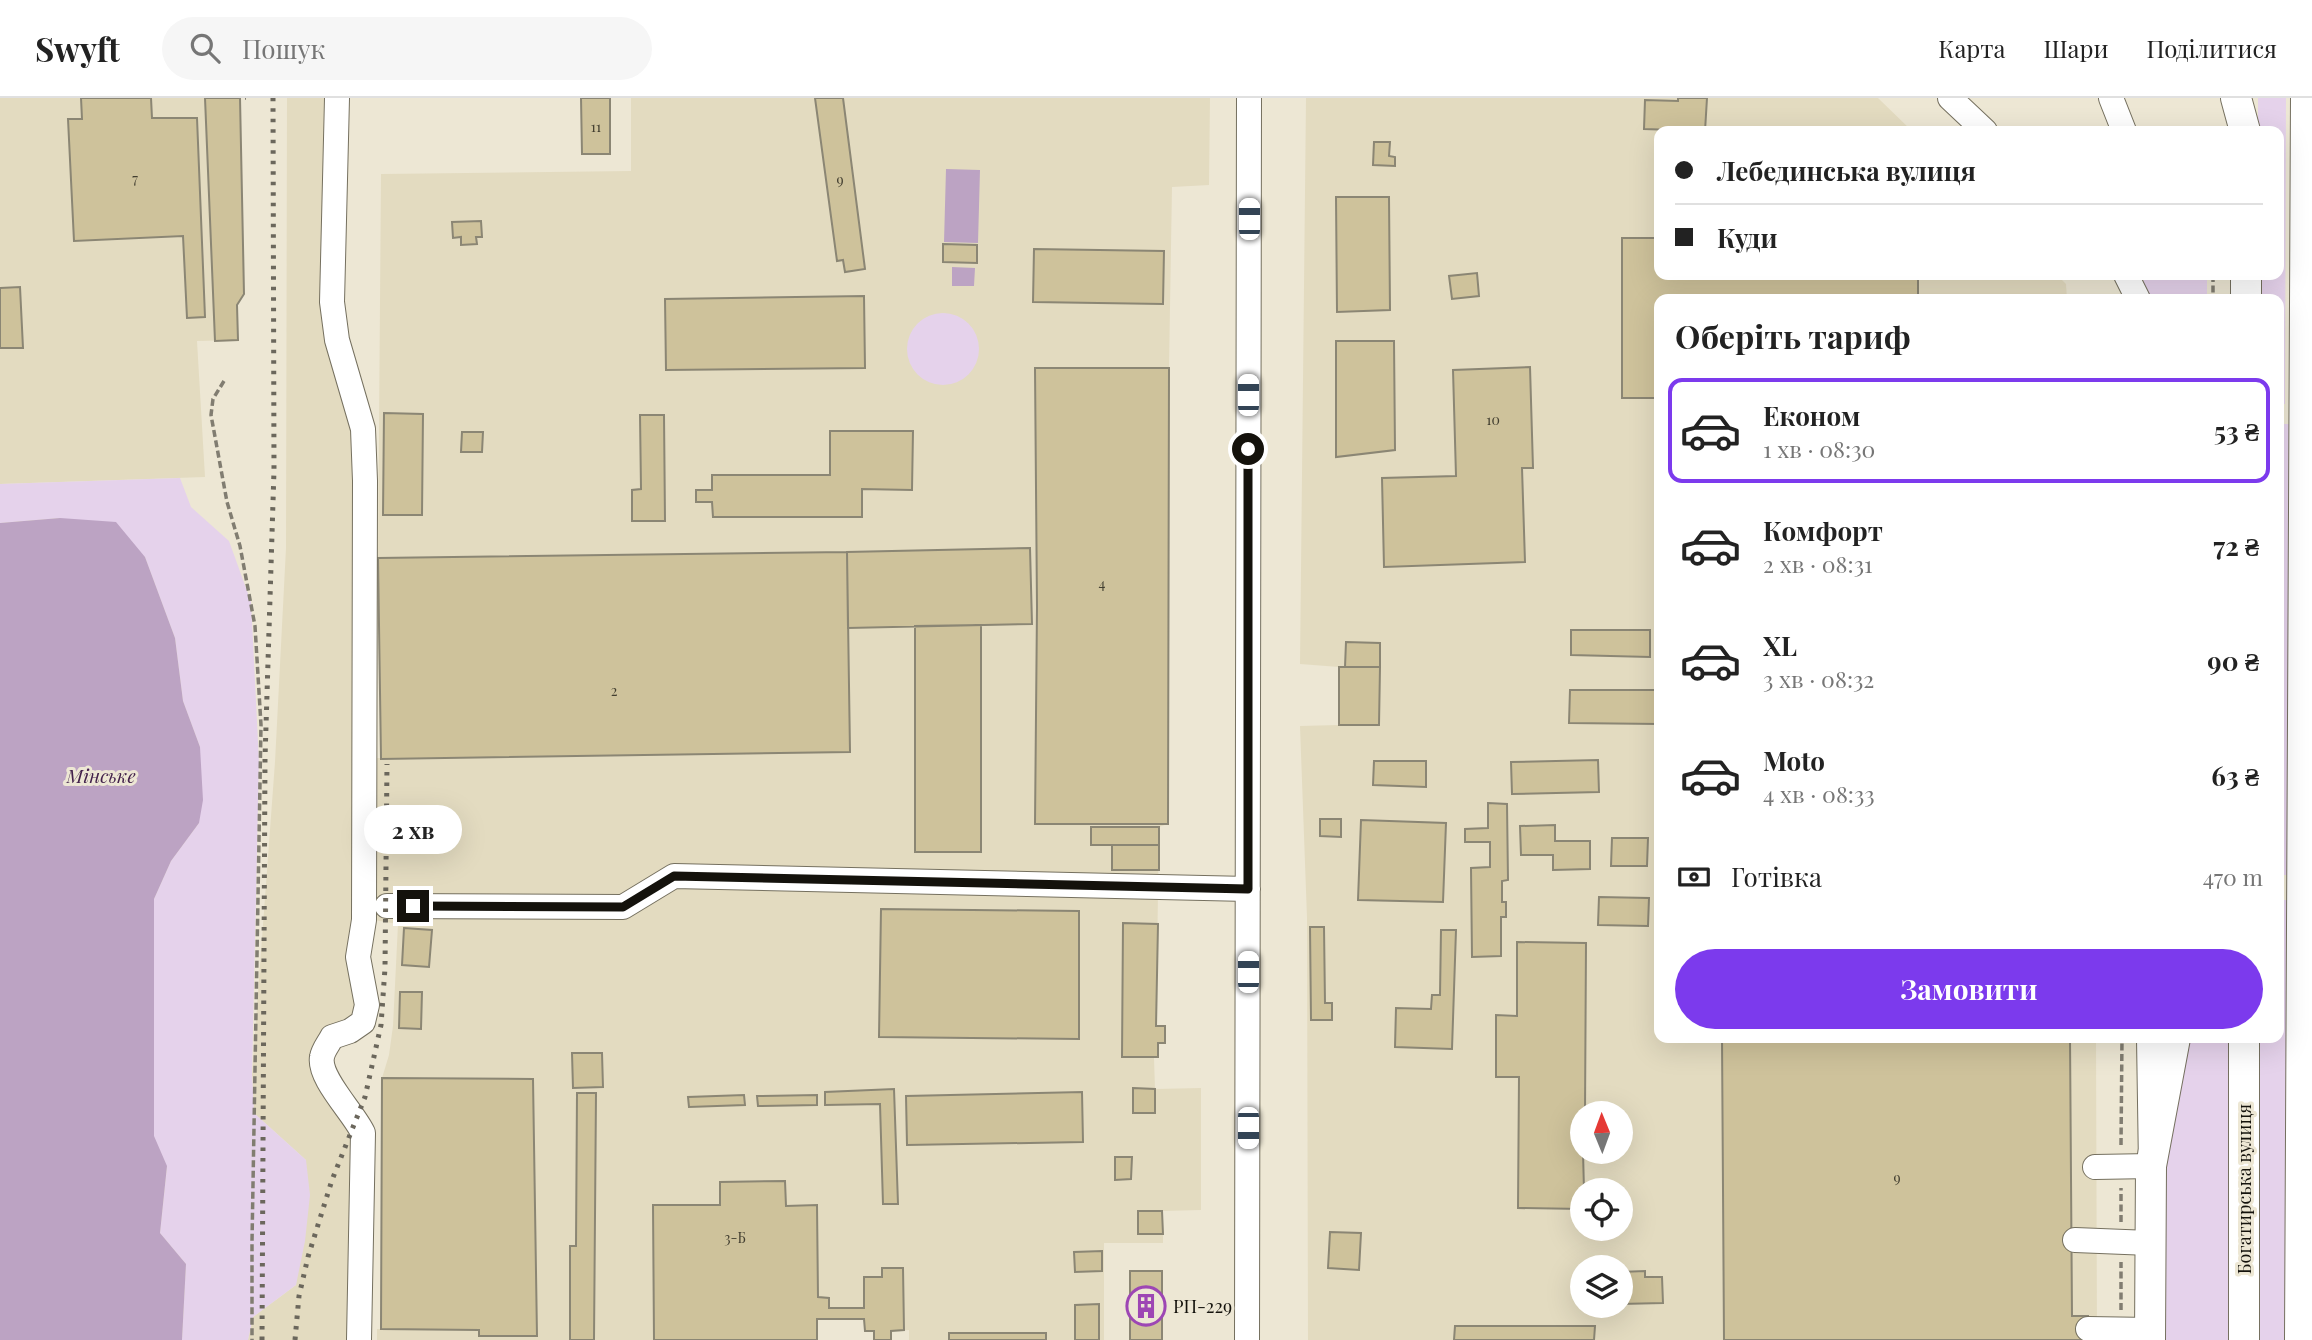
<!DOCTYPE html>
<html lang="uk">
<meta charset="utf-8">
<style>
:root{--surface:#fff;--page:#f6f6f6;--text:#222;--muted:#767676;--line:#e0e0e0;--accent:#7c3aed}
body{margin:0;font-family:"Playfair Display",serif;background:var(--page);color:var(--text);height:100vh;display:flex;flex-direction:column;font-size:26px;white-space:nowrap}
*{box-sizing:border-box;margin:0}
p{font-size:23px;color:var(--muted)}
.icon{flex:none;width:38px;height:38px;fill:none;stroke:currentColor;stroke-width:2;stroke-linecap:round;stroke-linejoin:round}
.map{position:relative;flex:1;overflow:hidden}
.sheet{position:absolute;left:1654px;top:196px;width:630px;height:749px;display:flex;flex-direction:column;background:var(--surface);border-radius:14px;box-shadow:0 7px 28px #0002}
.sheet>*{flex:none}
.banner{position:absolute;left:1654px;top:28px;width:630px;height:154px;border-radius:14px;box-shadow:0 7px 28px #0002;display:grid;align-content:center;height:154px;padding:0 21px;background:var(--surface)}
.needle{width:46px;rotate:359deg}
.controls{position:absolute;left:1570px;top:1003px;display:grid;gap:14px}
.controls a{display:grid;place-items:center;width:63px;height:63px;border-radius:50%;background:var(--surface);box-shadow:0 7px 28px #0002;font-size:35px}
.end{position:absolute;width:32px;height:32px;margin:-16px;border:9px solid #14120c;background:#fff;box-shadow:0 0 0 4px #fff}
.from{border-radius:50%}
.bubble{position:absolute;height:49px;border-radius:24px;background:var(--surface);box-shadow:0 7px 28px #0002;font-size:23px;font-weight:700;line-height:49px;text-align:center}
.car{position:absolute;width:21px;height:42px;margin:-21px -10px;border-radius:9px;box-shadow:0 0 5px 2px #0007;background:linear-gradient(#fff 24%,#345 0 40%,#fff 0 76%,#345 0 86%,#fff 0)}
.banner b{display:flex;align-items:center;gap:24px;height:66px;font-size:26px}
.banner b+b{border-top:2px solid var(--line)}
.banner i{width:18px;height:18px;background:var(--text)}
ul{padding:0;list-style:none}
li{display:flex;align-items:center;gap:21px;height:105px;margin:0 14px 10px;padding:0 7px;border:4px solid transparent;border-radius:14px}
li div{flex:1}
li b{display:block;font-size:26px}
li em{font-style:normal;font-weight:700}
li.current{border-color:var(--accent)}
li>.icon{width:63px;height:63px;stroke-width:1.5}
h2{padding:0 21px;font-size:32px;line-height:84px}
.pay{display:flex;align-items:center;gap:18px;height:77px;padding:0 21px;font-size:26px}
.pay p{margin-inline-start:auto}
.primary-button{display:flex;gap:14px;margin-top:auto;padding:14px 21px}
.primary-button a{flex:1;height:80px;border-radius:42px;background:var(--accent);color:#fff;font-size:28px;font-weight:700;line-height:80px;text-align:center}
header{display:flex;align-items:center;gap:42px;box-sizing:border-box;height:98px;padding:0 35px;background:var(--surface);border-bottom:2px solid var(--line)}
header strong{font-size:33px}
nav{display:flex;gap:38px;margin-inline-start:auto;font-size:24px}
.search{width:490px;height:63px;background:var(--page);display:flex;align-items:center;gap:18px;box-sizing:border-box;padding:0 24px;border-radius:38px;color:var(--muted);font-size:26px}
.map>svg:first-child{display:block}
</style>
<header>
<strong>Swyft</strong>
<div class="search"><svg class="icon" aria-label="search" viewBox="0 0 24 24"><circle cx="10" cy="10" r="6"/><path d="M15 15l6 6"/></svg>Пошук</div>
<nav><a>Карта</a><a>Шари</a><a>Поділитися</a></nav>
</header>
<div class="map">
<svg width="2312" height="1242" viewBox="0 0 2312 1242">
<rect width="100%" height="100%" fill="#ede7d4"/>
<path fill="#e3dbc0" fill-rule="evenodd" d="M0 0H240L244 196 237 207 238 242 197 243 205 379 0 386Z
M287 0H324L321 153 353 328 358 920 315 957 357 1037 349 1242H248L253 1219 296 1187 306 1062 254 1015 252 976 275 664 286 450Z
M631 0H1210L1209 87 1172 89 1169 270 1168 726 1159 729 1156 928H1165V945L1158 946V959L1154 960 1155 991 1201 990V1112L1163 1113V1145H1104V1242H909V1232L891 1233V1242H874V1233H865L864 1221H817V1242H377V1231H381L382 980 389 957 393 928 398 826 374 822 375 660H381L378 460 381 76 631 73Z
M1306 0H1878L1912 33H1659V177H2057L2066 186 2067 201H1659V940H2096L2097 1242H1308L1307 820 1300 628 1338 627 1339 569 1300 566ZM1582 1015H1620V1054H1582ZM1582 1092H1620V1130H1582ZM1582 1169H1620V1208H1582Z"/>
<path fill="#e5d2eb" d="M2258 0H2286L2285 306H2279L2278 201H2259V177H2278V33H2258Z
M2144 177H2207V201H2148L2143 187Z
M907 251a36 36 0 1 1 72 0a36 36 0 1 1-72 0Z
M2278 326H2289L2288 777H2279Z
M180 380 191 409 229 443 251 504 259 664 252 976 254 1015 306 1062 310 1097 305 1143 296 1187 253 1219 248 1242H182L186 1166 160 1135 167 1069 154 1039V801L171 763 199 725 200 649 183 603 175 540 145 459 60 420 0 425V386Z
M2279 802H2289L2287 1242H2259V940H2278Z
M2187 940H2230L2229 1242H2165L2166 1145 2158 1134 2166 1065Z"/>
<path fill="#bca3c3" d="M946 71 980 72 978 145 944 144Z
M952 169 975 170 974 188H952Z
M60 420 116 424 145 459 175 540 183 603 200 649 203 702 199 725 171 763 154 801V1038L167 1068 160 1135 186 1166 182 1242H0V425Z"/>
<path fill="#cec29b" stroke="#8b8674" stroke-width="2" d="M81 0H151L152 20H197L205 219 187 220 183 138 74 143 68 21H82Z
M205 0H240L244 196 237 207 238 242 215 243Z
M581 0H610V56H582Z
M815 0H843L865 171 845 174 843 162 837 163Z
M1678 0H1707L1705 33 1644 31 1645 2 1678 3Z
M1374 44H1390L1389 58 1395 59V68L1373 67Z
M1336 99H1389L1390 212 1337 214Z
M481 123 482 139H476L477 146 461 147V139L453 140 452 124Z
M1622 140H1659V177H1918V201H1659V300H1622Z
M943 146 977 147V165L943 164Z
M1034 151 1164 153 1163 206 1033 204Z
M1477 175 1479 198 1452 201 1449 178Z
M20 189 23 250H0V190Z
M864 198 865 270 666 272 665 201Z
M1336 243H1394L1395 352 1336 359Z
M1530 269 1533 370H1522L1525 464 1384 469 1382 380 1456 378 1453 272Z
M1035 270H1169L1168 726H1035L1037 509Z
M384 315 423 316 422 417H383Z
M640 317H664L665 423H632V392L641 391Z
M830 333H913L912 392 862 391V419H713L712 404H696V392H712V377H830Z
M462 334H483L482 354H461Z
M1030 450 1032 526 848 530 847 454Z
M847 454 850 654 381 661 378 460Z
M981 527V754H915V528Z
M1571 532H1650V559L1571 557Z
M1346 544 1380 545V569H1345Z
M1339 569H1380L1379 627H1339Z
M1570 592H1659V626L1569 625Z
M1598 662 1599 694 1512 696 1511 664Z
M1374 663H1426V689L1373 687Z
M1488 705 1507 706 1508 782 1502 783V804H1506V819H1501V858L1472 859 1471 770 1490 769V744H1465V731L1488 730Z
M1320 721H1341V739L1320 738Z
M1361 722 1446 725 1443 804 1358 802Z
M1555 727V743H1590V771L1553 772V757H1521L1520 728Z
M1091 729H1159V747H1091Z
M1612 740H1648L1647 768H1611Z
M1112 747H1159V772H1112Z
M1599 799 1649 800 1648 828 1598 827Z
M881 811 1079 813V941L879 939Z
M1123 825 1158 826 1156 928H1165V945H1158V959H1122Z
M1310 829H1324L1325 905H1332V922H1311Z
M404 830 432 832 429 869 402 867Z
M1441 832H1456L1452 951 1395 949 1396 910 1431 911 1432 897H1440Z
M1517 844 1586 845 1585 1015H1582L1584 1092H1582V1111L1518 1110 1519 979H1496V917L1517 918Z
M400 894H422L421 931 399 930Z
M1722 940H2070L2072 1218H2088V1242H1724Z
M572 955H602L603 989 573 990Z
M382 980 533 981 537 1238H479V1232L381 1231Z
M1133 990 1155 991V1015H1133Z
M894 991 898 1106H883L880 1006 825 1007V994Z
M1082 994 1083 1044 907 1047 906 998Z
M577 995H596L594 1242H570V1148H576Z
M744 997 745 1007 689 1009 688 999Z
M817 997V1007L758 1008 757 998Z
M1115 1059H1132L1131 1081 1115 1082Z
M785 1083 786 1108 817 1107 818 1199 829 1200V1210H864V1179H882V1170H903L904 1232 891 1233V1242H874V1233H865L864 1221H817V1242H654L653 1107H720V1084Z
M1138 1113H1162L1163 1136H1138Z
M1330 1134 1361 1135 1359 1172 1328 1170Z
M1102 1153V1173L1075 1174 1074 1154Z
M1130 1173H1162V1242H1130Z
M1645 1173V1179H1662L1663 1205 1620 1206V1174Z
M1099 1206V1242H1075V1207Z
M1455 1228H1595L1594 1242H1454Z
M949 1235H1046V1242H949Z"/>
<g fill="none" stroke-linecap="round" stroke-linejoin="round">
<g stroke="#75705f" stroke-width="26">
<path id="minor" d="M337 0 332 204 337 242 363 331 365 383 364 822 358 859 367 907 363 924 350 933 332 939C329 945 323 952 322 959 318 980 354 1015 363 1035L359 1242
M1950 0 1985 33
M2111 0 2124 33
M2126 177 2138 201
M387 808 623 809 674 778 1248 791
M2095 1069 2151 1068 2149 940
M2075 1142 2150 1145
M2088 1231 2150 1232
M1247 1242 1249 0"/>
</g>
<g stroke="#75705f" stroke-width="32">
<path id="major" d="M2236 0 2245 33
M2246 177V201
M2150 1242 2151 1068 2175 940
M2244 1242V940
M2300 1242 2306 0"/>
</g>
<path stroke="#817d71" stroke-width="3.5" stroke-dasharray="7 3.5" stroke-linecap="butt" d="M245 0H246
M2213 177V201
M224 283 213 301 211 317 227 404 240 448 255 528 261 627 252 1144V1242
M2121 1047 2122 940
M2121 1124V1090
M2121 1212V1164"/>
<use href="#minor" stroke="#fff" stroke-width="24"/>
<use href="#major" stroke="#fff" stroke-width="30"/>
<path stroke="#6b675c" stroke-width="5" stroke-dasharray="3.5 7" stroke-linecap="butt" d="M262 1242 265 660 274 372 273 0
M295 1242 299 1198 308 1159 332 1082 365 999 381 927 385 870 387 666"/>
</g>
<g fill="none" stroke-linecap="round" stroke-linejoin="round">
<path stroke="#14120c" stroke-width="9" d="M413 808 623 809 674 778 1248 791V351"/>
</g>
<defs>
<g id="building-ring" transform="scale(2.0125)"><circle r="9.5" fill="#ede7d4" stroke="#9d46b4" stroke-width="1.5"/><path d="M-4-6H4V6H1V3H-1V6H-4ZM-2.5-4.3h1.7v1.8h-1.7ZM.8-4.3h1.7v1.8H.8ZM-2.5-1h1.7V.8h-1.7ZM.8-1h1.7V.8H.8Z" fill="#9d46b4"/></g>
</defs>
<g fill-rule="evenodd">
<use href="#building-ring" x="1146" y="1208"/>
</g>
<g text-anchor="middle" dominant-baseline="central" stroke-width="6" stroke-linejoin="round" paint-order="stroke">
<g font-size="14" fill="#423e30">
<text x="596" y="28">11</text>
<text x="135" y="80">7</text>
<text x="840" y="81">9</text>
<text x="1493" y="321">10</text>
<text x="1102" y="485">4</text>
<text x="614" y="592">2</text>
<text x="1897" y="1079">9</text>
<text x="735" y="1139">3-Б</text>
</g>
<g font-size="18" fill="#14120c" stroke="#ede7d4">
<text transform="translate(2244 1091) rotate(-90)">Богатирська вулиця</text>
</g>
<g font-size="18" fill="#14120c" stroke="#ede7d4" text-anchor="start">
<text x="1173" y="1208">РП-229</text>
</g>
<g font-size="19" font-style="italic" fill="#42214b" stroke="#ede7d4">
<text x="101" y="677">Мінське</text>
</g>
</g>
</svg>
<div class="controls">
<a><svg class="needle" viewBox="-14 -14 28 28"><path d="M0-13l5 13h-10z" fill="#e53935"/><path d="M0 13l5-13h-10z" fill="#767676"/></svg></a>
<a><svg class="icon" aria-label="locate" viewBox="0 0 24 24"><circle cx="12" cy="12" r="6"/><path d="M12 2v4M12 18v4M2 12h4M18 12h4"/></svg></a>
<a><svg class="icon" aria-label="layers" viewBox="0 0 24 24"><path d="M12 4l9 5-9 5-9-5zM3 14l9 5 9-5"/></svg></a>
</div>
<i class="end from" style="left:1248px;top:351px"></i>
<i class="end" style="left:413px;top:808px"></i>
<div class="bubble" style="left:364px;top:707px;width:98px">2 хв</div>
<i class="car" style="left:1249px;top:121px;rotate:0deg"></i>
<i class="car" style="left:1248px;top:297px;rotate:0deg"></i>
<i class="car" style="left:1248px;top:874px;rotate:0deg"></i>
<i class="car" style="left:1248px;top:1030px;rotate:180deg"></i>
<div class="banner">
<b><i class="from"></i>Лебединська вулиця</b>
<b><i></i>Куди</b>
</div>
<section class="sheet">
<h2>Оберіть тариф</h2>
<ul>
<li class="current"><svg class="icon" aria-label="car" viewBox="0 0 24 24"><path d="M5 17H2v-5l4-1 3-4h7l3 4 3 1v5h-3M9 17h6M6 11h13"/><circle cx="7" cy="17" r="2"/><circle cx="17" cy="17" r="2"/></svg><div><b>Економ</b><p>1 хв · 08:30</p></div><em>53 ₴</em></li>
<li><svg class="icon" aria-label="car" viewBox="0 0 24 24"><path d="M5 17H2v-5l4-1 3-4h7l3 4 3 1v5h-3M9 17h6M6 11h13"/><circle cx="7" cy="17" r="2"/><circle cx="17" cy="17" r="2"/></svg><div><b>Комфорт</b><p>2 хв · 08:31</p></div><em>72 ₴</em></li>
<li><svg class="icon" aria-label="car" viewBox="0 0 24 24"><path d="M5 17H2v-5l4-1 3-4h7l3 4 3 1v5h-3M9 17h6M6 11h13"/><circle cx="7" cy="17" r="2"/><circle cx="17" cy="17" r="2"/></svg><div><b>XL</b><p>3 хв · 08:32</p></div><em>90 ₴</em></li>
<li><svg class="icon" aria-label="car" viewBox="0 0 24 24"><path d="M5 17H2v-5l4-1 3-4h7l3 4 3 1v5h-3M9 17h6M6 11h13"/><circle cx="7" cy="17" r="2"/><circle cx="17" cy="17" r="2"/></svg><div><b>Moto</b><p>4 хв · 08:33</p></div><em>63 ₴</em></li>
</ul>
<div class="pay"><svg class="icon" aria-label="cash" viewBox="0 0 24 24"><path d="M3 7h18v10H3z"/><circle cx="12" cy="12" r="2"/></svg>Готівка<p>470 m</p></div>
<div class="primary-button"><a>Замовити</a></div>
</section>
</div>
